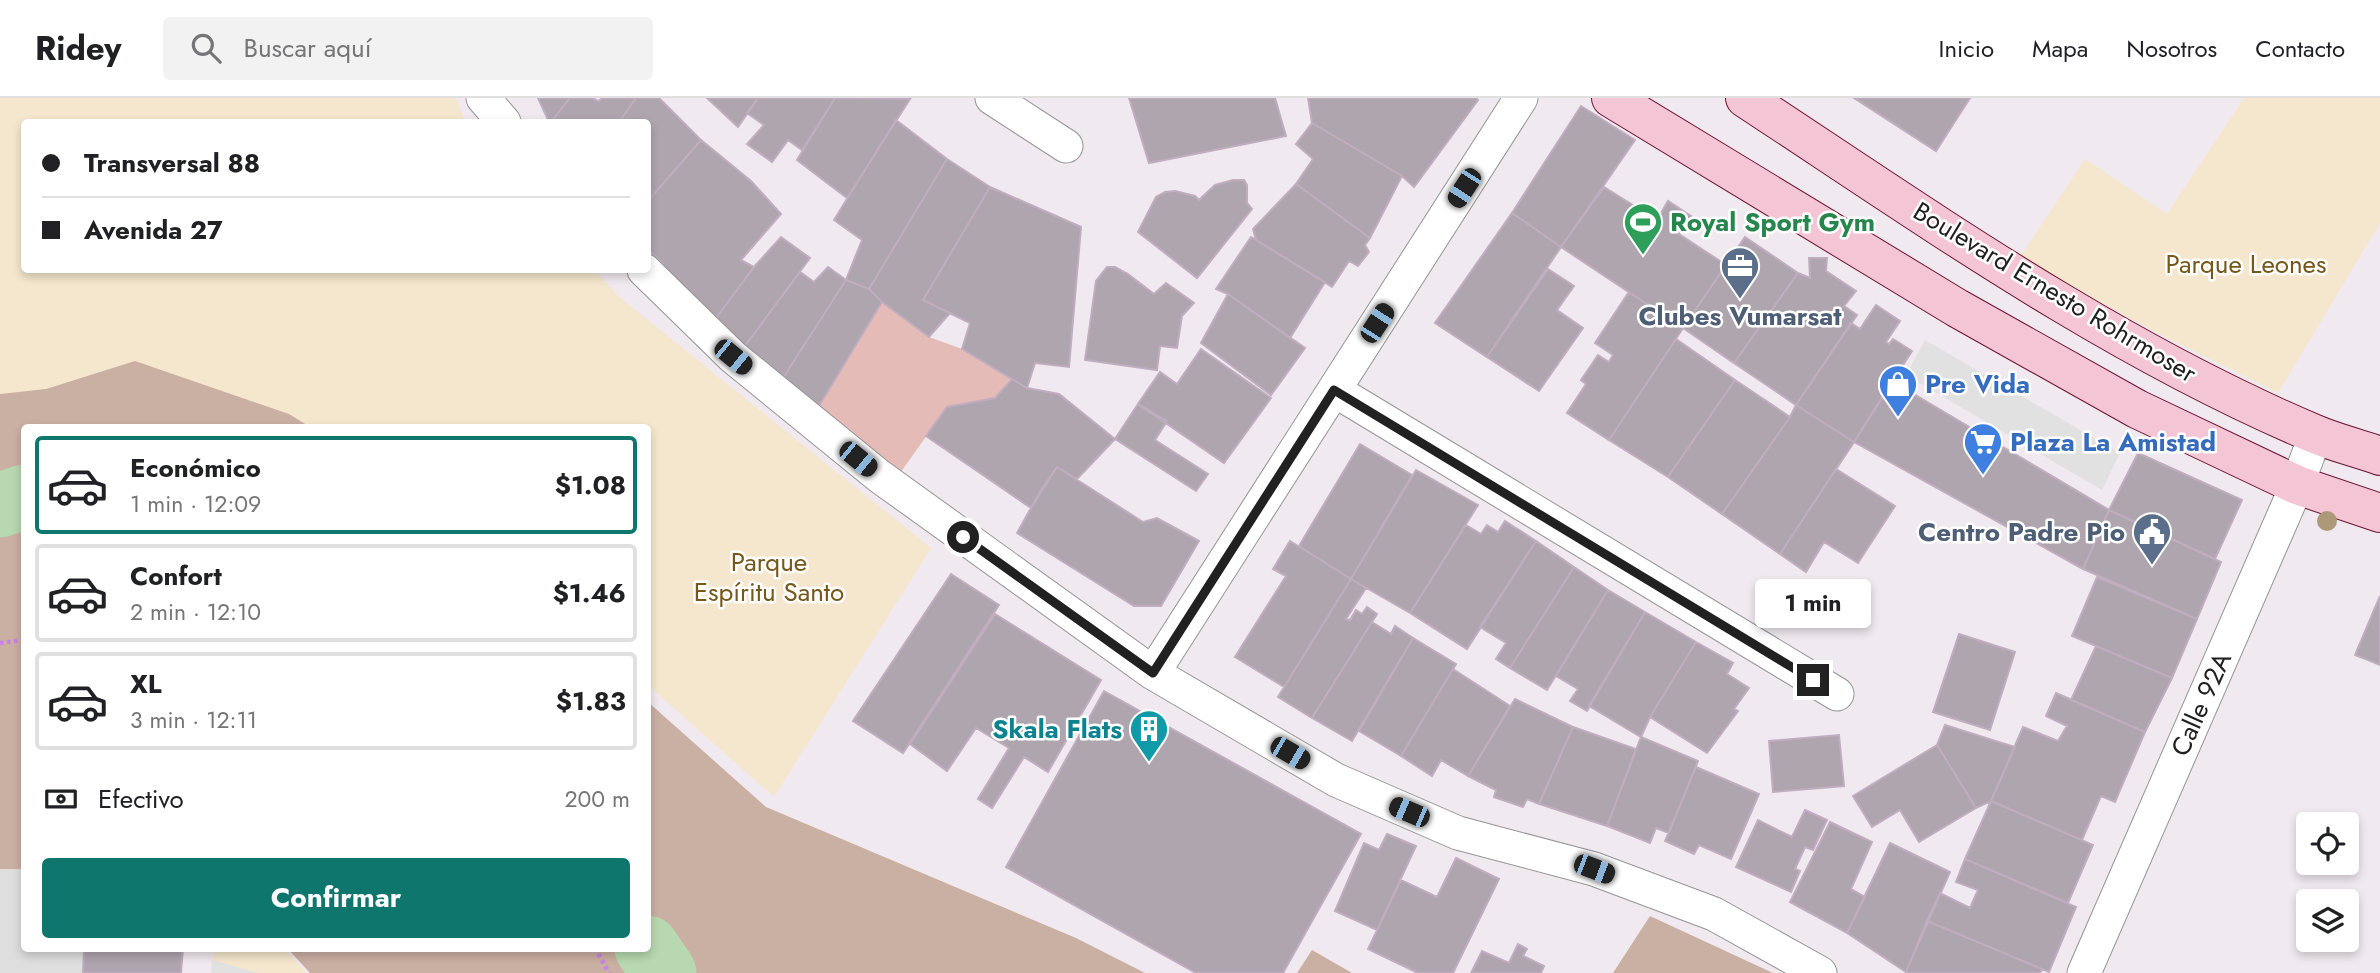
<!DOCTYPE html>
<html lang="es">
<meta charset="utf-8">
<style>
:root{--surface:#fff;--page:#f2f2f2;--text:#202124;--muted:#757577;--line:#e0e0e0;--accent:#0f766e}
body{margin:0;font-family:Jost,sans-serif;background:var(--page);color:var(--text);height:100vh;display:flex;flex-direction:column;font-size:26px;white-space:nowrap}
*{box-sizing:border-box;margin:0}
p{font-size:23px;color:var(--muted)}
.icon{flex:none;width:38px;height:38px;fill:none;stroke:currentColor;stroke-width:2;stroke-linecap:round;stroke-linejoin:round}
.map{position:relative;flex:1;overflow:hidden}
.sheet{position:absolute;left:21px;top:326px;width:630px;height:528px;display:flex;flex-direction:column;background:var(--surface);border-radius:7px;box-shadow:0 4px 10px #0003}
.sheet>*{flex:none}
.guide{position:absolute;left:21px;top:21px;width:630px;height:154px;border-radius:7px;box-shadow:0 4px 10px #0003;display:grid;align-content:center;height:154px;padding:0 21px;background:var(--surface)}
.fabs{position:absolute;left:2296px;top:714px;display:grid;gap:14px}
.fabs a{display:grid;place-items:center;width:63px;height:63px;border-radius:7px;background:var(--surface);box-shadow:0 4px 10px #0003;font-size:35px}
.end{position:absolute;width:32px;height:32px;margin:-16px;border:9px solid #212121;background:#fff;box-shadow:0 0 0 4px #fff}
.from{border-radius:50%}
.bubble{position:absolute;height:49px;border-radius:7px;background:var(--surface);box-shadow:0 4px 10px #0003;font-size:23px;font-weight:700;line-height:49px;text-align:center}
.car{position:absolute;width:21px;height:42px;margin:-21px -10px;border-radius:9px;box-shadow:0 0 5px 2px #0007;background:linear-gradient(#222 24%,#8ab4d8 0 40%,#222 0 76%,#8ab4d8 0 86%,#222 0)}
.guide b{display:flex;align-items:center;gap:24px;height:66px;font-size:26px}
.guide b+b{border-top:2px solid var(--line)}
.guide i{width:18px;height:18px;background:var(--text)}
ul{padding:12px 0 0;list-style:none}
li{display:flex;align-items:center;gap:21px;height:98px;margin:0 14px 10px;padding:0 7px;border:4px solid var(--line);border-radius:7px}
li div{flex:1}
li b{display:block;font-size:26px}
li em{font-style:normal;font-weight:700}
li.current{border-color:var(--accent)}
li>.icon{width:63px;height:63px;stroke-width:1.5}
.pay{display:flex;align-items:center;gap:18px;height:77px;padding:0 21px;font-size:26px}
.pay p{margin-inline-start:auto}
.primary-button{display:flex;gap:14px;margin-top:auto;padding:14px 21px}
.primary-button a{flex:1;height:80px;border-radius:7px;background:var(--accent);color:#fff;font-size:28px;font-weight:700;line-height:80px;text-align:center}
header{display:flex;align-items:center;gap:42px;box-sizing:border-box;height:98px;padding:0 35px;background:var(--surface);border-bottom:2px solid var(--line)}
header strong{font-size:33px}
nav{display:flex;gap:38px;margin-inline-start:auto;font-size:24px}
.search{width:490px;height:63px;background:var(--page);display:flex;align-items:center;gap:18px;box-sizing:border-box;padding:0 24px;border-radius:7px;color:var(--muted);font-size:26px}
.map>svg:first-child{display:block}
</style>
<header>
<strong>Ridey</strong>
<div class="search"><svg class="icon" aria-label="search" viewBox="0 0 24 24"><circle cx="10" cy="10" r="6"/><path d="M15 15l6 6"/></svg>Buscar aquí</div>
<nav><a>Inicio</a><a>Mapa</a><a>Nosotros</a><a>Contacto</a></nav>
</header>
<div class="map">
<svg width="2380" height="875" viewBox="0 0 2380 875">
<rect width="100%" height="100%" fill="#f0e9ef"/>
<path fill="#dfdedf" d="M0 771H24V850L84 851 83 875H0Z"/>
<path fill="#e4bbb6" d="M882 204 929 239 962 251 1012 281 995 300 947 309 898 378 814 316Z"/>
<path fill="#caafa3" d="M0 124 24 172 510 329H24V771H0Z
M648 604 766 709 1076 840 1145 875H310L288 851 648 850Z
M1650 818 1773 875H1613Z
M1312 852 1352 875H1297Z"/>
<path fill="#f4e7cd" d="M0 0H456L465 24H24V172H595L618 198 931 450 774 699 648 587V329H310L289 316 135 263 46 291 0 296Z
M2244 0H2380V125L2278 295 2151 232 2020 159 2085 61 2167 116Z
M214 851H285L306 875H259L212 862Z"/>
<path fill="#e1e1e1" d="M1925 242 2120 355 2102 392 1906 277Z
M212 862 259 875H211Z"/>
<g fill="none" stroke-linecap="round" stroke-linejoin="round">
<path stroke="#b7d8b0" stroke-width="65" d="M0 407 24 399
M647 850 664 875"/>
</g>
<path fill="#afa5ae" stroke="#c0adc0" stroke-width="2" d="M538 0H570L551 24H549Z
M570 0H591L599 3 602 0H636L619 24H551Z
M636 0H659L701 42 648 103V24H619Z
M707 0H758L738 29Z
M758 0H835L802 52 788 42 772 64 747 46 764 27 747 15Z
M835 0 910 1 847 100 797 62Z
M1129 0H1275L1286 38 1149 65Z
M1308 0H1476L1478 2 1414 89 1402 78 1312 25Z
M1854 0H1970L1936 53Z
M1581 8 1635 42 1561 149 1512 115Z
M896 22 947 61 869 191 846 182 862 142 834 122Z
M1312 25 1402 78 1370 140 1296 86 1313 61 1296 46Z
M701 42 751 83 781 116 741 162 754 169 716 220 663 176V166L648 151V103Z
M947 61 990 89 923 202 950 215 929 239 882 204 869 191Z
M1233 82H1244L1247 87V105L1252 111 1197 180 1138 134 1156 99 1165 94 1175 93 1195 98 1199 102 1215 87Z
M1296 86 1370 140 1365 147 1369 154 1358 168 1349 163 1332 189 1256 142 1253 131Z
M990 89 1081 129 1069 269 1035 265 1027 290 962 251 970 225 923 202Z
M1604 89 1657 122 1668 103 1691 118 1679 136 1726 167 1683 230 1561 149Z
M1512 115 1561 149 1487 259 1435 225Z
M781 139 810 160 742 252 716 220 754 169Z
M1251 139 1325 184 1290 240 1228 196 1216 191Z
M1745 139 1798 175 1734 265 1683 230Z
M1809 160H1827L1826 173 1856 193 1844 208 1857 217 1796 307 1734 265 1798 175 1810 180Z
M828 169 846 182 781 283 742 252 800 174 814 184Z
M1107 169H1115L1128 176 1154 196 1166 185 1194 205 1182 218 1177 250 1160 248 1157 272 1085 262 1096 183Z
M1548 171 1574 188 1557 212 1583 230 1539 293 1487 259Z
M846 182 869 191 882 204 814 316 781 283Z
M1629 194 1683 230 1609 342 1567 315 1586 286 1581 282 1598 257 1609 264 1613 257 1595 245Z
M1228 196 1305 250 1271 297 1201 245Z
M1876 207 1900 223 1886 244 1889 246 1893 241 1912 253 1854 344 1796 307 1851 225 1860 231Z
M1676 241 1735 282 1668 379 1609 342Z
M1201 251 1271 300 1224 365 1138 306 1160 274 1177 286Z
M1012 281 1027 290 1059 296 1115 341 1077 381 1057 369 1031 410 926 338 947 309 995 300Z
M1735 282 1790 319 1722 416 1668 379Z
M1892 283 2109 412 2083 471 1854 344Z
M1138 306 1167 323 1155 342 1208 376 1196 393 1115 341Z
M1796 307 1854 344 1780 456 1722 416 1790 319Z
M1360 346 1412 377 1351 481 1299 448Z
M2138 355 2242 402 2215 461 2109 412Z
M1057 369 1143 424 1157 420 1199 443 1161 508H1134L1017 435 1041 392Z
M1836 371 1895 408 1858 465 1824 444 1806 474 1780 456Z
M1416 372 1478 407 1410 515 1351 481Z
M2109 412 2221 464 2197 521 2083 471Z
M1505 423 1536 443 1467 551 1410 515 1466 427 1481 436 1487 427 1498 434Z
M1290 443 1351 481 1284 589 1235 559 1286 478 1273 471Z
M1536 443 1574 469 1510 570 1496 561 1506 545 1480 529Z
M1574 469 1608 492 1547 592 1510 570Z
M951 476 999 507 903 655 853 623Z
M2097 479 2197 521 2172 580 2072 538Z
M1351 481 1366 490 1346 521 1350 522 1356 512 1362 516 1367 509 1377 516 1312 620 1278 599Z
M1608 492 1645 514 1587 613 1570 603 1578 591 1556 578Z
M2380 498V567L2355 557Z
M1645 514 1696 544 1650 619 1641 639 1589 608Z
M995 516 1101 582 1048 674 1024 659 992 710 978 701 1009 650 976 630 947 673 910 646Z
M1372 524 1391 536 1395 528 1413 540 1352 643 1312 620Z
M1959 536 2015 554 1990 632 1933 614Z
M1413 540 1456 566 1401 658 1359 633Z
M1696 544 1733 565 1727 576 1749 590 1734 611 1738 613 1707 655 1650 619Z
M2096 548 2172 580 2145 634 2071 602Z
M1453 571 1510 608 1468 678 1441 662 1432 678 1401 658Z
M1104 593 1361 736 1283 875H1196L1006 769Z
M2056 595 2145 634 2115 704 2101 698 2082 742 1991 703 2023 629 2058 643 2067 628 2046 618Z
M1515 601 1573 629 1539 706 1527 701 1523 709 1494 699 1496 692 1468 678Z
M1945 627 2015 649 1991 703 1976 710 1937 647Z
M1573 629 1636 651 1607 728 1539 706Z
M1839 637 1844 688 1773 694 1769 643Z
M1641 639 1698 663 1669 735 1656 730 1650 745 1607 728Z
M1937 647 1976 710 1919 744 1900 712 1872 729 1853 698Z
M1696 669 1759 696 1731 761 1699 747 1694 756 1665 743Z
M1991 703 2093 747 2068 805 1965 761Z
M1805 712 1827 722 1813 752 1805 749 1795 771 1800 773 1791 794 1736 769 1758 722 1792 739Z
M1830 724 1872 744 1851 791 1865 799 1847 835 1790 804Z
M1387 736 1416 748 1377 832 1335 813 1364 745 1379 752Z
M1890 745 1950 774 1906 874 1847 835Z
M1456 760 1499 781 1453 875H1418L1368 851 1401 782 1437 799Z
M1965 761 2076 809 2049 874 1927 823 1940 795 1970 810 1978 792 1956 784Z
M1927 823 2042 871 2040 875H1908L1906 874Z
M1518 846 1527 851 1523 858 1544 868 1541 875H1471L1482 853 1509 865Z
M84 850H183L181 875H83Z"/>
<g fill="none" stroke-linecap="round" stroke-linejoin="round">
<g stroke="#959595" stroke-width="35">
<path id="minor" d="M483 0 504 24
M992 0 1066 48
M644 172 733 259 879 378 1153 575 1336 682 1458 735 1594 771 1714 816 1820 875
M1334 292 1837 596
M1153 575 1521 0
M2084 875 2297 387 2316 336"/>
</g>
<g stroke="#6d132e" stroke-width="40">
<path id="secondary" d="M1611 0 1957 210 2137 311 2297 387 2380 415
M1745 0C1929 121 2111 250 2315 336 2336 345 2358 350 2380 358"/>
</g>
<path stroke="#ca81e9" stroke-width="4.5" stroke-dasharray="3.5 3.5" stroke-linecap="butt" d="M0 545 24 542
M595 850 609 875"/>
<use href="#minor" stroke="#fff" stroke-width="33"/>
<use href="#secondary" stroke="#f3c5d5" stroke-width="38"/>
</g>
<circle fill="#ac997a" cx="2327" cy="423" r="10"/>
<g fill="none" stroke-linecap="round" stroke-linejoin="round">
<path stroke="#212121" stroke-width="9" d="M963 439 1153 575 1334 292 1813 582"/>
</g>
<defs>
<g id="stadium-pin" transform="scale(2.0125)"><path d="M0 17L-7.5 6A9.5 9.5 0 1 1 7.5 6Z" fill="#2e9e5b" stroke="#fff"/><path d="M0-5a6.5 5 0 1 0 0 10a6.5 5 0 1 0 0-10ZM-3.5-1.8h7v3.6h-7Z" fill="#fff"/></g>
<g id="office-pin" transform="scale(2.0125)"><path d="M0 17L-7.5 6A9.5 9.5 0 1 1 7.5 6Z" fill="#5c6f8a" stroke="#fff"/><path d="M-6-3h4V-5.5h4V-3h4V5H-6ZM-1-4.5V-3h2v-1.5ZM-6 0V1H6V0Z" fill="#fff"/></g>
<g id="shop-pin" transform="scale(2.0125)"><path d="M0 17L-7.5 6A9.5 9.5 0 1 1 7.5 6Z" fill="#3f7fe0" stroke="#fff"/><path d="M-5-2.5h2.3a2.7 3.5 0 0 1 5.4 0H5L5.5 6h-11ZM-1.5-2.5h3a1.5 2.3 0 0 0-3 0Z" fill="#fff"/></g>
<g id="supermarket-pin" transform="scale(2.0125)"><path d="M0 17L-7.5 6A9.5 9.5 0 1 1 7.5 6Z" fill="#3f7fe0" stroke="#fff"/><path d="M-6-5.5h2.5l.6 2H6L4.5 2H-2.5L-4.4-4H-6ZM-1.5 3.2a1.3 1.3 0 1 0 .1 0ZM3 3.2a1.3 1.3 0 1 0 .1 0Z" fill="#fff"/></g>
<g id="civic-pin" transform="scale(2.0125)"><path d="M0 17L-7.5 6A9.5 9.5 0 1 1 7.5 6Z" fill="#5c6f8a" stroke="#fff"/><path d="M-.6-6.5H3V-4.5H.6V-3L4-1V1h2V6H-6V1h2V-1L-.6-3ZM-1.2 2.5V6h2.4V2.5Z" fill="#fff"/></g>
<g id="building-pin" transform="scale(2.0125)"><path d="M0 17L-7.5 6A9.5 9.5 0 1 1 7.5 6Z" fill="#0f9aa8" stroke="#fff"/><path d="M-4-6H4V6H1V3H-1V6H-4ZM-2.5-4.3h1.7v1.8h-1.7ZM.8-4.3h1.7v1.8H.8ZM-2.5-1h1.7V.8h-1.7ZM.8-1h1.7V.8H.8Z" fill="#fff"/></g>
</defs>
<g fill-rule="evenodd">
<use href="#stadium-pin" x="1643" y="124"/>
<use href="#office-pin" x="1740" y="168"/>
<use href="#shop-pin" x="1898" y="286"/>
<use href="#supermarket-pin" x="1983" y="344"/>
<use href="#civic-pin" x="2152" y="434"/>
<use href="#building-pin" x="1149" y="631"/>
</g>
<g text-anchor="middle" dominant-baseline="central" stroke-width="5" stroke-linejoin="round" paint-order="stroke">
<g font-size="26" font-weight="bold" fill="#27864d" stroke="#fff" text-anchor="start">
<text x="1670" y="124">Royal Sport Gym</text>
</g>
<g font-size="26" fill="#75581a" stroke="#fff">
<text x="2246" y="166">Parque Leones</text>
<text x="769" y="464">Parque<tspan x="769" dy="30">Espíritu Santo</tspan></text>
</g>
<g font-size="26" fill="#212121" stroke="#fff">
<text transform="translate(2055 194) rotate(31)">Boulevard Ernesto Rohrmoser</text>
<text transform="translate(2201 606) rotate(-66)">Calle 92A</text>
</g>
<g font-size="26" font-weight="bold" fill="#4e5e75" stroke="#fff">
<text x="1740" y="218">Clubes Vumarsat</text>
<text x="2125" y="434" text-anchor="end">Centro Padre Pio</text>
</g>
<g font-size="26" font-weight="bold" fill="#366cbe" stroke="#fff" text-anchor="start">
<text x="1925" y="286">Pre Vida</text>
<text x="2010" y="344">Plaza La Amistad</text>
</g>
<g font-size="26" font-weight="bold" fill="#0d838f" stroke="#fff" text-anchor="end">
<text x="1122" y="631">Skala Flats</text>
</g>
</g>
</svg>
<div class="fabs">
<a><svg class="icon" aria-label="locate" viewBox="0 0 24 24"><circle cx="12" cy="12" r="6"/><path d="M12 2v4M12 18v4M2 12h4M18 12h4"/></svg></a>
<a><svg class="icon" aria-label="layers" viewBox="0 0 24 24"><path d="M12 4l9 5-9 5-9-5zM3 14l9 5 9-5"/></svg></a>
</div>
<i class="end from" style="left:963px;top:439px"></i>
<i class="end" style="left:1813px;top:582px"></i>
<div class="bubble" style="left:1755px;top:481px;width:116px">1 min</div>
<i class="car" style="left:1464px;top:90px;rotate:213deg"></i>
<i class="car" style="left:1377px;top:225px;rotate:33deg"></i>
<i class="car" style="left:733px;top:259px;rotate:129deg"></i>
<i class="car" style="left:858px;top:361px;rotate:129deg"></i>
<i class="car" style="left:1290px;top:655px;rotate:120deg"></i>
<i class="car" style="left:1409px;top:714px;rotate:293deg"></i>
<i class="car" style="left:1594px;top:771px;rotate:111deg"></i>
<div class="guide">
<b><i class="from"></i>Transversal 88</b>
<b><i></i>Avenida 27</b>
</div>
<section class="sheet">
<ul>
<li class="current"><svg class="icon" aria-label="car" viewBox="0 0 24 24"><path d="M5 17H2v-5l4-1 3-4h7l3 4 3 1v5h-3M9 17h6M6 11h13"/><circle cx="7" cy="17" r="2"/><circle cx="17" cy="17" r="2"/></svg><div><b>Económico</b><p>1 min · 12:09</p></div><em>$1.08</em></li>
<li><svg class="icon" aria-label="car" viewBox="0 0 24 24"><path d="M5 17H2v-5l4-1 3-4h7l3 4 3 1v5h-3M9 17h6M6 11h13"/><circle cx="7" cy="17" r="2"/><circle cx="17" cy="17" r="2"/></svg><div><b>Confort</b><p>2 min · 12:10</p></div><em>$1.46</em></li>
<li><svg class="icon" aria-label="car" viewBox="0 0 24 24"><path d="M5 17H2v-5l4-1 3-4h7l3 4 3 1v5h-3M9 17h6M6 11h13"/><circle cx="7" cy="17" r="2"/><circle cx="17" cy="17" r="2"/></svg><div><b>XL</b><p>3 min · 12:11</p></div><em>$1.83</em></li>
</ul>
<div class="pay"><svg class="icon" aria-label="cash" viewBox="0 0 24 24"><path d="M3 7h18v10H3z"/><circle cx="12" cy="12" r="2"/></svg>Efectivo<p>200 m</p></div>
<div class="primary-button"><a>Confirmar</a></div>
</section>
</div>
